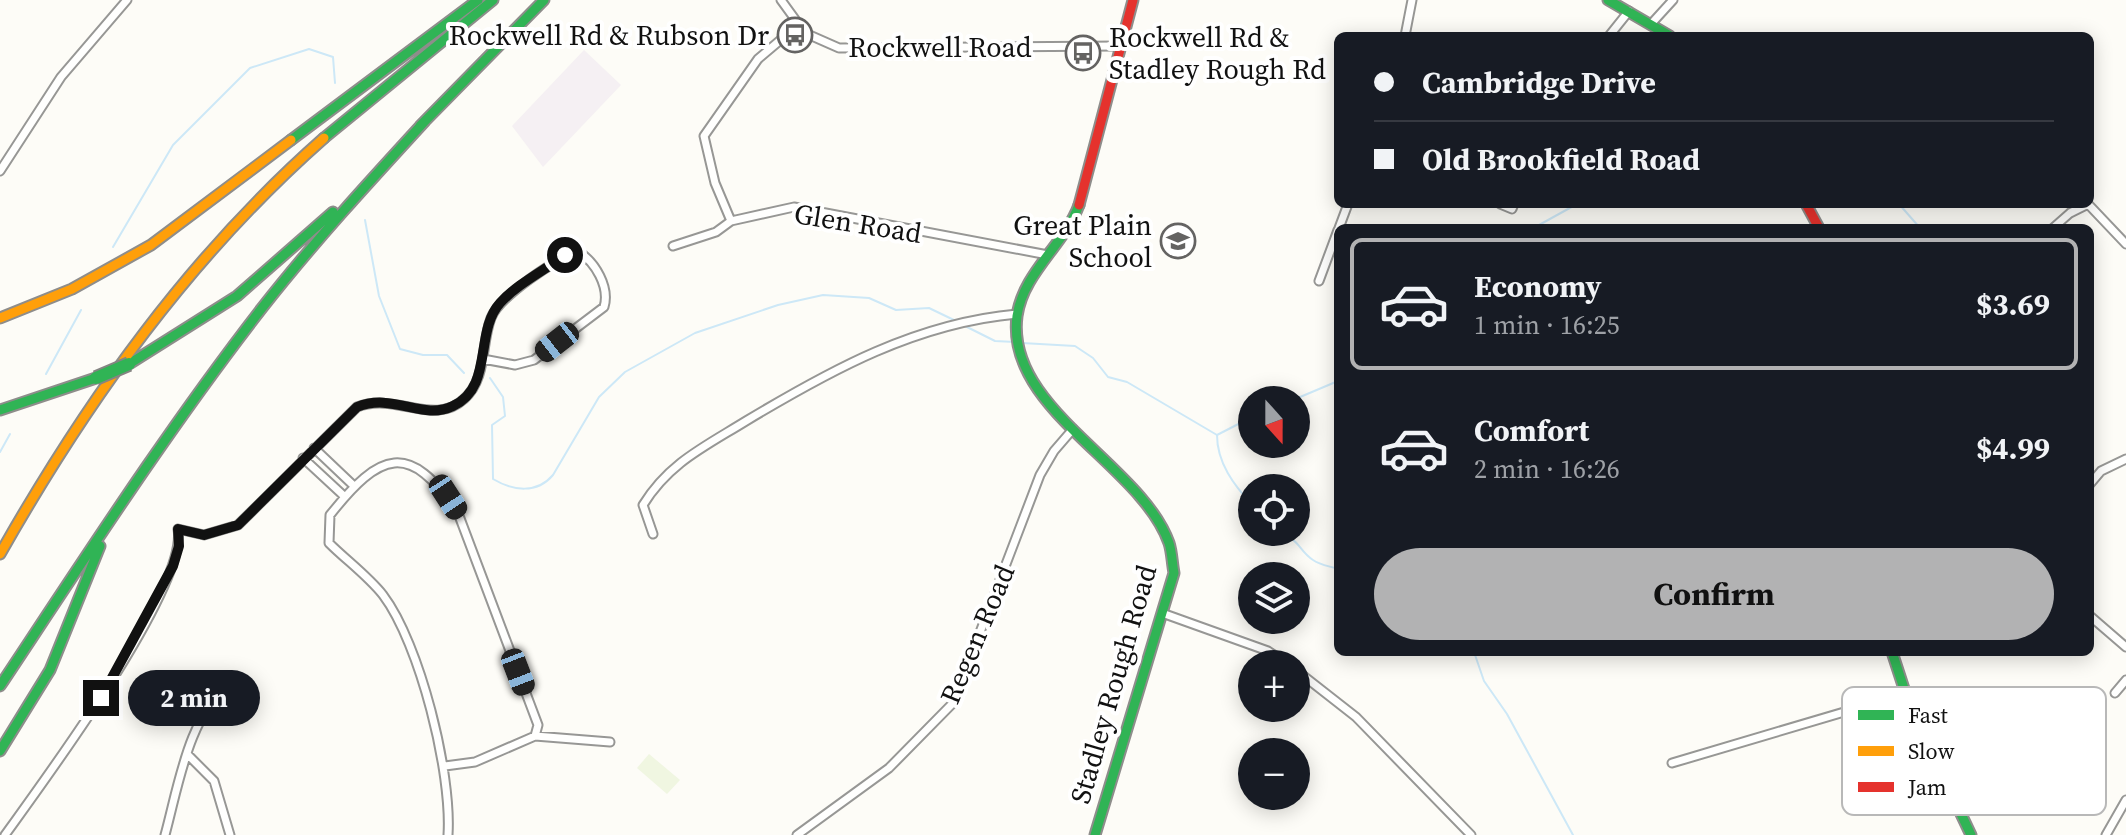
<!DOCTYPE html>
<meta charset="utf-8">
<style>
:root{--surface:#171b24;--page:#242831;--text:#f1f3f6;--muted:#9ea1a6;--line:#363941;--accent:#b2b2b3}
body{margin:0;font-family:"Source Serif 4",serif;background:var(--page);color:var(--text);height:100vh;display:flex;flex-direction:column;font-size:30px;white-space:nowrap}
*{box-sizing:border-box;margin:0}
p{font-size:26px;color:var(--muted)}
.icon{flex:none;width:44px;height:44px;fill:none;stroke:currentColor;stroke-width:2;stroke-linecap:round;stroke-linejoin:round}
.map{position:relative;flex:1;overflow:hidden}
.panel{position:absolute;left:1334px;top:224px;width:760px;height:432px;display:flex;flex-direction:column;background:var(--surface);border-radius:12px;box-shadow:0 4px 20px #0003}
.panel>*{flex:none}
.hud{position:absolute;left:1334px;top:32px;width:760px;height:176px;border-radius:12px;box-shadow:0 4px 20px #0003;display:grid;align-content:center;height:176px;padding:0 40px;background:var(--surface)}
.needle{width:52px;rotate:159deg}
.controls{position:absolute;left:1238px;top:386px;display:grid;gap:16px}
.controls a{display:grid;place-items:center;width:72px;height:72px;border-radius:50%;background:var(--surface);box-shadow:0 4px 20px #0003;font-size:40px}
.end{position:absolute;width:36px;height:36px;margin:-18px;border:10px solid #111;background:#fff;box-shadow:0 0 0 4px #fff}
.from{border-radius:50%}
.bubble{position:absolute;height:56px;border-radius:28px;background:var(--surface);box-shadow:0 4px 20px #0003;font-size:26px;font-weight:700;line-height:56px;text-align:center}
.car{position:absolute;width:24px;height:48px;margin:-24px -12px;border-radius:10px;box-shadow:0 0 6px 2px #0007;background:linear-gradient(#222 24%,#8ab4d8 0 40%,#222 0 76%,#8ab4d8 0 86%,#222 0)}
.hud b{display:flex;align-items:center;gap:28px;height:76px;font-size:30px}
.hud b+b{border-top:2px solid var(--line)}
.hud i{width:20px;height:20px;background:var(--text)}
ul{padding:14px 0 0;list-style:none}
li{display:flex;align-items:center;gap:24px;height:132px;margin:0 16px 12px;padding:0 24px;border:4px solid transparent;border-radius:12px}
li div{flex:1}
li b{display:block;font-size:30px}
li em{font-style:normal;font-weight:700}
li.selected{border-color:var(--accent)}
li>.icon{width:72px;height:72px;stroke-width:1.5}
.primary-button{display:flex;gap:16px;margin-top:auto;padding:16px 40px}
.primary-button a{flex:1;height:92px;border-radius:48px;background:var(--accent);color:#111;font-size:32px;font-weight:700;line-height:92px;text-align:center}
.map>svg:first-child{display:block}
</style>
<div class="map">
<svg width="2126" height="835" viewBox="0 0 2126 835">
<rect width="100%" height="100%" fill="#fdfcf7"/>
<path fill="#f5f0f3" d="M584 50 621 85 543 167 512 126Z"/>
<path fill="#f0f6e1" d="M649 754 680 780 667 794 637 768Z"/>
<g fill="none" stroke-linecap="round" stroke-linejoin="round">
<path stroke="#cde8f7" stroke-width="2" d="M1899 204 1920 228
M365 220 379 296 400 349 423 355H447L464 373
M1540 228 1539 225 1577 204
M113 247 173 145 250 68 309 49 333 57 335 83
M965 326 995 341 1015 342
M1022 343 1075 346 1093 358 1108 377 1127 382 1217 435 1252 417
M46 374 81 310
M490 378 503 397 505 416 492 425 493 479C513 491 537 494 553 475L599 397 625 372 695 333 778 305 823 295 869 298 896 310 929 308 956 321
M1293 400 1338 381
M1217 435C1217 463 1234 485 1252 505
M0 452 10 434
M1269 532 1276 537C1299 534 1297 550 1313 560 1320 565 1329 566 1338 569
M1474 652 1484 681 1507 714 1573 835"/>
<g stroke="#979795" stroke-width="11">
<path id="street" d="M781 0 805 33 839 48 1120 46
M1652 23 1673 0
M1405 36 1412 0
M1609 36 1629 11
M0 171 61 77 127 0
M1500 204 1512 209 1514 204
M2088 204 2126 244
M731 221 715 183 704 136 758 59 797 26
M1339 228 1348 204
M2053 228 2070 213 2088 204
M673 246 716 232 731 221 794 207 1048 255
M1319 281 1338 230
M314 448 354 486
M303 458 344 496
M2090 484 2101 471 2126 459
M653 534 643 505C669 463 704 447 746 421 831 370 916 323 1017 314
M1162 613 1268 651 1288 664
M2090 616 2126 647
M1296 670 1356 717 1471 835
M2115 693 2126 680
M187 754 214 781 230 835
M1672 763 1905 694
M445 766 475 762 535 736
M5 835C43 782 188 587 178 529L204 535 238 525 357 407C396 392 434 427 464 399 487 379 481 344 491 318 499 297 557 257 579 252 595 262 610 287 604 307L534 360 515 365 483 359
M165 835C180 779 188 719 232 678
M448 835C452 773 420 644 383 595 368 576 346 560 329 543L330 515C380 452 409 440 458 513L538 725 535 736 610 742
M797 835 889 768 953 703 1040 475 1054 451 1073 429
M2106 835 2126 800"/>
</g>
<g stroke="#8e8d8b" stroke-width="13">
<path id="fast" d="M1608 0 1670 36
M420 126 544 0
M324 138 493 0
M291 140 478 0
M1079 205C1064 245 1023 273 1017 316 1005 409 1141 464 1169 543 1172 552 1172 563 1174 573L1095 835
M129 364 237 296 333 212
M0 410 96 378
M1892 652 1909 704 1971 835
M0 686C85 558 168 429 262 308 313 243 369 182 425 121
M0 751 50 670 100 546"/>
</g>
<g stroke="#8e8d8b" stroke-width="13">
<path id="slow" d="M0 318 72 289 151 245 291 140
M0 554C88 399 190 256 324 138"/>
</g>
<g stroke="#8e8d8b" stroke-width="13">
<path id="jam" d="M1806 204 1819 228
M1079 205 1133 0"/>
</g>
<use href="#street" stroke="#fffffe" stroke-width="7"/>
<use href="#fast" stroke="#30b455" stroke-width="9"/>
<use href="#slow" stroke="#ff9f0a" stroke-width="9"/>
<use href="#jam" stroke="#e5322d" stroke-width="9"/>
<g stroke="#858482" stroke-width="16" stroke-linecap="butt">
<path id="fast-bridge" d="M96 378 129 364"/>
</g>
<use href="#fast-bridge" stroke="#30b455" stroke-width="12"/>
</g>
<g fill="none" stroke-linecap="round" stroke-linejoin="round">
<path stroke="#111" stroke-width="10" d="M101 698 173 566 179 546 178 529 204 535 238 525 357 407C393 392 422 421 453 406 494 387 474 332 500 303 517 284 545 270 565 255"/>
</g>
<defs>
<g id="bus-ring" transform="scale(1.8)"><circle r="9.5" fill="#fff" stroke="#646362" stroke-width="1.5"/><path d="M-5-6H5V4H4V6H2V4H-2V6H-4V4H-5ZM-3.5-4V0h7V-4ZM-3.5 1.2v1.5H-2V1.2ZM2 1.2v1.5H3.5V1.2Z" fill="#646362"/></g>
<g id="school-ring" transform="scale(1.8)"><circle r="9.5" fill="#fff" stroke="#646362" stroke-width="1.5"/><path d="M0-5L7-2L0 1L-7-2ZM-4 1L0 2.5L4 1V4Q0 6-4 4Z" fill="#646362"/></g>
</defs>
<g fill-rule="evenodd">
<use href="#bus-ring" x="795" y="35"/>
<use href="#bus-ring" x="1083" y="53"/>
<use href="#school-ring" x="1178" y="241"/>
</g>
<g text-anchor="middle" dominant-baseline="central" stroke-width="8" stroke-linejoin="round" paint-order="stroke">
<g font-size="28" fill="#111" stroke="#fff" text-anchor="end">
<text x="769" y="35">Rockwell Rd &amp; Rubson Dr</text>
<text x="1109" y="37" text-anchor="start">Rockwell Rd &amp;<tspan x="1109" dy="32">Stadley Rough Rd</tspan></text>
<text x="1152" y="225">Great Plain<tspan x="1152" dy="32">School</tspan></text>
</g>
<g font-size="28" fill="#111" stroke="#fff">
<text x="940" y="47">Rockwell Road</text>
<text transform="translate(858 223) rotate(9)">Glen Road</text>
<text transform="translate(977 634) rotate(-67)">Regen Road</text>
<text transform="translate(1113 684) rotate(-74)">Stadley Rough Road</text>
</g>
</g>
<rect x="1842" y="687" width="264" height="128" rx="12" fill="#fff" stroke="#b8b8b8" stroke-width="2"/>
<rect x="1858" y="710" width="36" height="10" fill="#30b455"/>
<rect x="1858" y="746" width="36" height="10" fill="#ff9f0a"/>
<rect x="1858" y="782" width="36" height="10" fill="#e5322d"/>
<g font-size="22" fill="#111">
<text x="1908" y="723">Fast</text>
<text x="1908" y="759">Slow</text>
<text x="1908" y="795">Jam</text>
</g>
</svg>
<div class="controls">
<a><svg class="needle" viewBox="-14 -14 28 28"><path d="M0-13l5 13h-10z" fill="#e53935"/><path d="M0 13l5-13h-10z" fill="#9ea1a6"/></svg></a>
<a><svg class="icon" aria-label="locate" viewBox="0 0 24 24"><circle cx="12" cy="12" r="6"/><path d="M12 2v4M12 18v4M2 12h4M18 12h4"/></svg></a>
<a><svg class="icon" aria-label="layers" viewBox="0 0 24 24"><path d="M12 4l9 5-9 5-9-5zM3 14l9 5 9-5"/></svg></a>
<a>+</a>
<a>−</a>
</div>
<i class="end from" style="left:565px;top:255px"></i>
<i class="end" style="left:101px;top:698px"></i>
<div class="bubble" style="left:128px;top:670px;width:132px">2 min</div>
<i class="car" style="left:557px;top:342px;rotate:232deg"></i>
<i class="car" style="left:448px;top:497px;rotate:147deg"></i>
<i class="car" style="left:518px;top:672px;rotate:159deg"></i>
<div class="hud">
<b><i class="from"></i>Cambridge Drive</b>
<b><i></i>Old Brookfield Road</b>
</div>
<section class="panel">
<ul>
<li class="selected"><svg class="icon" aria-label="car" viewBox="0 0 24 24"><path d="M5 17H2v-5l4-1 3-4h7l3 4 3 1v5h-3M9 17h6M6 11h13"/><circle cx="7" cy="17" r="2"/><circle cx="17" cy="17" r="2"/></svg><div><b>Economy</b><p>1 min · 16:25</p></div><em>$3.69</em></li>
<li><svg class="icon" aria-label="car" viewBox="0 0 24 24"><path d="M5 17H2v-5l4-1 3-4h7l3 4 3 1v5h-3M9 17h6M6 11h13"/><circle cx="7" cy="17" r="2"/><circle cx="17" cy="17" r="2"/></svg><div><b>Comfort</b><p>2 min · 16:26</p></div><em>$4.99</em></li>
</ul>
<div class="primary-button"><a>Confirm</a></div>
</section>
</div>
